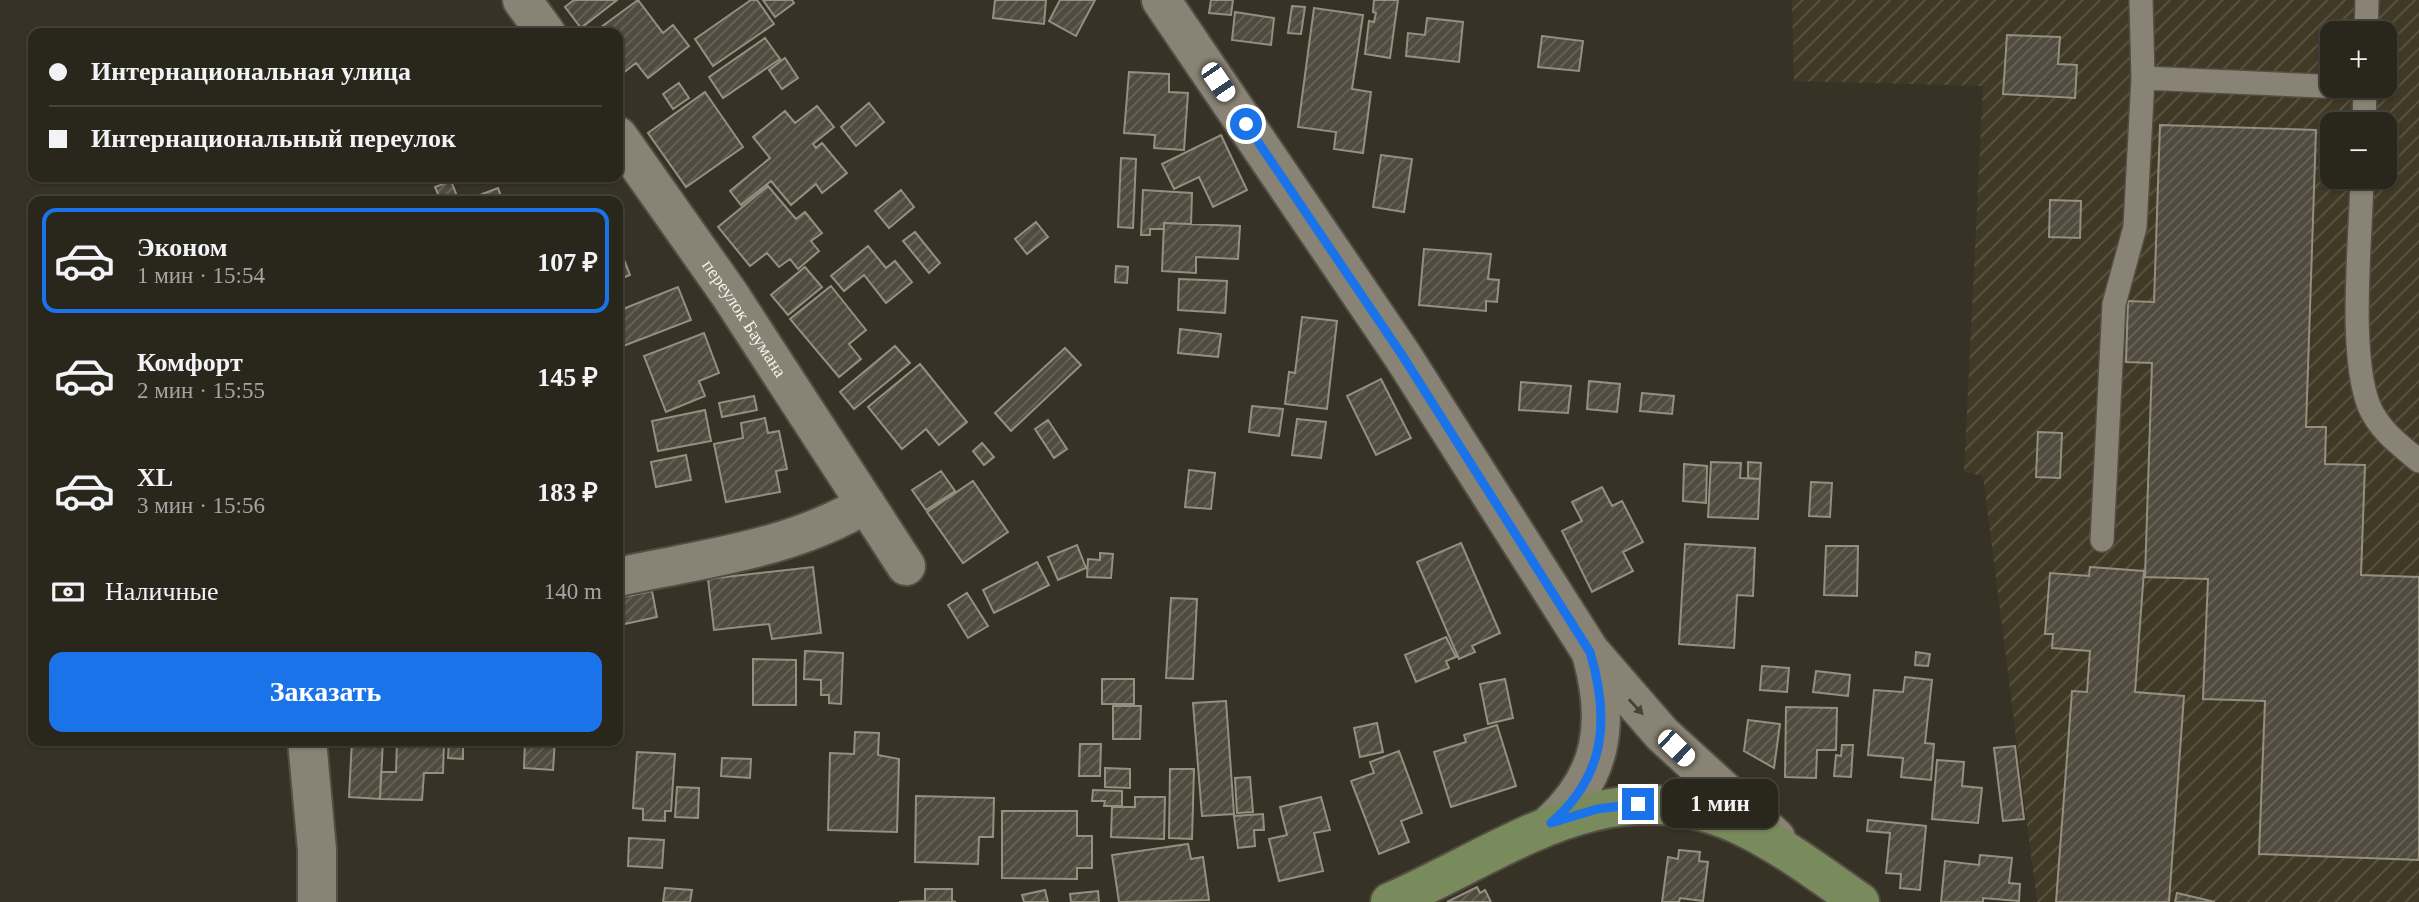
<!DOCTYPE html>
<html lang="ru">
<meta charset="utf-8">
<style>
:root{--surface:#29261c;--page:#353229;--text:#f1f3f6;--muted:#a5a5a3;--line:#45433b;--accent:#1a73e8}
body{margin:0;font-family:"Times New Roman",serif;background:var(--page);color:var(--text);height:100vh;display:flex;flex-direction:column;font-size:26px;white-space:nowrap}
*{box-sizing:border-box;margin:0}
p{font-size:23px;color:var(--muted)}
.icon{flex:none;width:38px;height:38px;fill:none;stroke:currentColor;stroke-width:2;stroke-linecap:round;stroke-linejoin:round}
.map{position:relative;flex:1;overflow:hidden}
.details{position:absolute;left:28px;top:196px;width:595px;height:550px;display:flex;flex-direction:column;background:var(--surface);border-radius:14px;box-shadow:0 2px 5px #0004,0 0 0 2px var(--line)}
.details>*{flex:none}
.top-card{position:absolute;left:28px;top:28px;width:595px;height:154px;border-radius:14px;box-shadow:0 2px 5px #0004,0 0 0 2px var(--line);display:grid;align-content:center;height:154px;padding:0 21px;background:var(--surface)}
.fabs{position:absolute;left:2320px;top:21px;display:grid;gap:14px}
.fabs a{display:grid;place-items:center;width:77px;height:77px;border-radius:14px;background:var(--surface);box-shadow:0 2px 5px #0004,0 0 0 2px var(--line);font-size:35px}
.end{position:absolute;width:32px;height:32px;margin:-16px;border:9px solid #1a73e8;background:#fff;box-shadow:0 0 0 4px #fff}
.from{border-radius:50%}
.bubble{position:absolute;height:49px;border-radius:14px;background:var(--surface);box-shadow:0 2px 5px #0004,0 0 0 2px var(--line);font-size:23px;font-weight:700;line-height:49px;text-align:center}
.car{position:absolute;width:21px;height:42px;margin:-21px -10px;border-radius:9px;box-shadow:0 0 5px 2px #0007;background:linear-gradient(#fff 24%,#345 0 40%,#fff 0 76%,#345 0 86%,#fff 0)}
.top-card b{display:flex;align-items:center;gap:24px;height:66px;font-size:26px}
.top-card b+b{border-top:2px solid var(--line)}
.top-card i{width:18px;height:18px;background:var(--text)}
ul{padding:12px 0 0;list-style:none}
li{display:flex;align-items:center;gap:21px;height:105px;margin:0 14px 10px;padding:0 7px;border:4px solid transparent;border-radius:14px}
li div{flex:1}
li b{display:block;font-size:26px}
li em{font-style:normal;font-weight:700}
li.selected{border-color:var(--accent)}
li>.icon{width:63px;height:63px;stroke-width:1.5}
.pay{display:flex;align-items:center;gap:18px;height:77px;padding:0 21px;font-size:26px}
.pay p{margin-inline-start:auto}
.action{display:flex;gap:14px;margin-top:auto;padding:14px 21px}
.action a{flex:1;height:80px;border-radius:14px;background:var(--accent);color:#fff;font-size:28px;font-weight:700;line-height:80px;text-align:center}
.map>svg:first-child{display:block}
</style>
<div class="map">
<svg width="2419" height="902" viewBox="0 0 2419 902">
<defs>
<pattern id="industrial-furrows" width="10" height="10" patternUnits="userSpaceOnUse" patternTransform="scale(1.75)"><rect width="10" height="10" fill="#403926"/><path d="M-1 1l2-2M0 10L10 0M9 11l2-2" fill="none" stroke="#5c5646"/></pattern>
<pattern id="building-hatch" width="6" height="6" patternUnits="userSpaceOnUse" patternTransform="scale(1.75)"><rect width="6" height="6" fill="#504b3e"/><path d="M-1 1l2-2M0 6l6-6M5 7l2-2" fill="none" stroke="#6a655a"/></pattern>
</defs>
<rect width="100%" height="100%" fill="#373226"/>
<path fill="url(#industrial-furrows)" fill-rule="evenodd" d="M1792 0H2419V902H2037L1983 476 1964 472 1983 86 1794 81ZM2333 33H2385V86H2333ZM2333 124H2385V177H2333Z"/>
<path fill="url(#building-hatch)" stroke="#958f80" stroke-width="2" d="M574 0H617L581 28 565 7Z
M638 0 663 33 673 25 689 46 648 78 636 63 618 77V33H593Z
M751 0H757L774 24 713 66 695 39Z
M763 0H792L794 3 775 17Z
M995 0H1046L1044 24 993 18Z
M1060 0H1095L1076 36 1049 21Z
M1211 0H1233L1231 15 1209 13Z
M1374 0H1398L1390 58 1365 54 1369 21 1374 22 1376 13 1373 12Z
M1292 6 1305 7 1301 34 1288 33Z
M1314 8 1363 15 1352 89 1371 92 1363 153 1334 149 1336 132 1298 127Z
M1235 12 1274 18 1271 45 1232 40Z
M1427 18 1463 22 1459 62 1406 56 1408 33 1425 35Z
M2007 35 2060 37 2058 64 2077 65 2075 98 2003 94Z
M1542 36 1583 41 1579 71 1538 67Z
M765 38 780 59 723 98 709 77Z
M785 58 798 78 782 89 769 70Z
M1129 72 1169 74V92L1188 93 1184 150 1154 148 1155 135 1124 133Z
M679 83 689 98 673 109 663 94Z
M705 92 743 147 686 187 648 133Z
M869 103 884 122 856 146 841 127Z
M817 106 834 127 813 144 816 148 822 143 847 173 822 193 816 184 791 205 771 181 741 205 730 191 770 158 753 137 785 111 795 123Z
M2160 125 2316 130 2306 427H2326L2325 464 2365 465 2361 575 2419 577V860L2259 854 2265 701 2203 699 2208 579 2145 577 2152 363 2126 362 2128 301 2154 302Z
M1221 135 1247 190 1213 207 1199 177 1174 189 1162 164Z
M1381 155 1412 159 1404 212 1373 207Z
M1121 158 1136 159 1133 228 1118 227Z
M451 181 459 201H441L435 187Z
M768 186 796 219 805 212 822 233 811 241 819 251 798 269 790 259 779 267 767 253 750 266 718 227Z
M498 188 503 201H470L469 199Z
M901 190 914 207 889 228 875 211Z
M1143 190 1192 193 1191 224 1164 223V229H1150V235H1141Z
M2050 200 2081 201 2080 238 2049 237Z
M1036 222 1048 237 1027 254 1015 239Z
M1164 223 1240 226 1238 259 1196 257V273L1162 271Z
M915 232 940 263 929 273 903 241Z
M618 244 630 275 618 280Z
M868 246 886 268 895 261 912 282 886 303 864 275 844 291 831 276Z
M1424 249 1491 254 1488 279 1499 280 1497 302 1486 301V311L1419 305Z
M1116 266 1128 267 1127 283 1115 282Z
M805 267 822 287 788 315 771 295Z
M1179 279 1227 281 1225 313 1178 310Z
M831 286 866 330 849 344 861 359 839 377 790 319Z
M678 287 691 320 618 348V311Z
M1302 317 1337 321 1327 409 1285 404 1289 372 1295 373Z
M1180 329 1221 334 1218 357 1178 353Z
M704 333 719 373 699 381 705 396 666 412 644 356Z
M895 346 910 363 854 409 840 392Z
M1065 348 1081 365 1011 431 995 413Z
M920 364 967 422 939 445 926 429 902 449 868 407Z
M1381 379 1411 438 1376 455 1347 396Z
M1589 381 1620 384 1617 412 1587 409Z
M1521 382 1571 386 1568 413 1519 410Z
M1642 393 1674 396 1672 414 1640 411Z
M754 396 757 410 722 417 719 403Z
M1252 406 1283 409 1279 436 1249 432Z
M705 410 711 441 658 451 652 421Z
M765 418 768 433 779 431 787 469 776 471 780 492 726 502 714 444 743 438 741 423Z
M1297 419 1326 422 1321 458 1292 455Z
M1048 420 1067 449 1054 458 1035 429Z
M2038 432 2062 433 2060 478 2036 477Z
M982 443 994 457 984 465 973 451Z
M686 455 691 480 656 487 651 462Z
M1711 462 1741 463 1740 478 1760 479 1758 519 1708 517Z
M1748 462 1761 463 1760 479 1748 478Z
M1684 464 1707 466 1706 503 1683 501Z
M1189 470 1215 473 1211 509 1185 507Z
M941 471 955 491 926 510 912 490Z
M973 481 1008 532 963 563 927 512Z
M1811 482 1832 483 1830 517 1809 516Z
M1602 487 1612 506 1622 501 1643 542 1623 552 1633 571 1592 592 1562 531 1582 521 1572 502Z
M1461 543 1500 633 1472 646 1475 652 1459 659 1417 562Z
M1685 544 1755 548 1753 596 1737 595 1734 648 1679 644Z
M1077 545 1086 568 1058 580 1048 557Z
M1826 546H1858L1857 596 1824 595Z
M1100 553 1113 554 1111 578 1087 577 1088 559 1100 560Z
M1037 562 1049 585 994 613 983 590Z
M813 567 821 633 772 639 769 624 714 630 708 579Z
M2090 567 2144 571 2135 692 2184 696 2169 902H2056L2072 691 2087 692 2090 651 2052 648 2053 634H2045L2050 573 2089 576Z
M652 591 657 617 620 625 618 598Z
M967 593 988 626 968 638 948 605Z
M1171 598 1197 599 1193 679 1166 678Z
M1446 637 1456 657 1446 661 1449 668 1416 682 1405 655Z
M805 651 843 653 841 704 829 703V695H821V680L804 679Z
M1916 652 1930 654 1928 666 1915 665Z
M753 659 796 660V705H753Z
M1762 666 1789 668 1787 692 1760 690Z
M1816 671 1850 675 1848 696 1813 692Z
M1905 677 1932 680 1925 743 1934 744 1931 780 1901 777 1903 758 1868 755 1874 690 1903 692Z
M1102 679H1134V704H1102Z
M1505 679 1513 718 1488 724 1480 684Z
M1226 701 1234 814 1202 816 1193 703Z
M1113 706H1141L1140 739H1113Z
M1786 707 1837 708 1836 750H1817L1816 778 1785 777Z
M1748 720 1780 724 1774 768 1744 751Z
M1377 723 1383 752 1360 757 1354 728Z
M1497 725 1516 786 1451 807 1434 752 1466 742 1464 735Z
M855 732 879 733 878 755 899 759 897 832 828 830 830 753 854 754Z
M352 740H383L380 799 349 797Z
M449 740H463V759L448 758Z
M525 740H555L553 770 524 768Z
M397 741 444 743 443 773H424L422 800 380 799 381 772H396Z
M1080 744H1101L1100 776H1079Z
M1842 745H1853L1851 777 1834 776 1836 755 1841 756Z
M2015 746 2024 819 2003 821 1994 748Z
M1399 751 1422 813 1401 821 1409 842 1379 854 1351 781 1374 773 1370 762Z
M637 752 675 754 671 811H665V821L643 820V809L633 808Z
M722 758 751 759 750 778 721 776Z
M1937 760 1964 762 1962 786 1982 788 1978 823 1932 819Z
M1105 768 1130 769V788L1105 787Z
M1170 769H1194L1192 839 1169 838Z
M1250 777 1253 812 1237 813 1235 778Z
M677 787 699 788 698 818 675 817Z
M1093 790 1122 791V806H1104L1105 801H1092Z
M916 796 994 798 993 837H979L978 864 915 862Z
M1135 797H1165L1164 839 1111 837 1112 807H1135Z
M1321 797 1330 830 1314 833 1323 871 1279 881 1269 839 1287 835 1280 807Z
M1002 811H1077V836H1092V868H1077V879L1002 878Z
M1263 814 1264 830H1254L1255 846 1238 848 1234 816Z
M1868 820 1926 826 1920 890 1900 888 1901 874 1886 873 1890 833 1867 831Z
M629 838 664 840 662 868 628 866Z
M1188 844 1191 859 1203 857 1209 900 1119 902 1112 855Z
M1679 850 1700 852 1699 861 1708 862 1703 901 1680 898 1679 902H1662L1668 857 1678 859Z
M1980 855 2012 858 2009 883 2020 884 2019 901 1983 898V902H1941L1945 861 1979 865Z
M1477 887 1480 893 1485 890 1491 902H1447Z
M665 888 692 890 690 902H663Z
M925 889H952V901L956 902H899L925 901Z
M1045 890 1048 902H1024L1022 895Z
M1098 891 1099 902H1071L1070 894Z
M2177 893 2215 902H2175Z"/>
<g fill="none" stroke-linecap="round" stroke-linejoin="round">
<g stroke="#524e43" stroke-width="26">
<path id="lane" d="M2366 33 2367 0
M2143 78 2365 88
M2364 124 2365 86
M2362 177C2361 238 2348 352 2369 406 2379 430 2400 445 2419 461
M2102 540 2114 304 2135 227 2143 78 2141 0"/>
</g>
<g stroke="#524e43" stroke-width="42">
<g id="street">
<path d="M522 0 546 33"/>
<path d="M1161 0 1402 355 1590 651 1662 734 1776 838"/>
<path id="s1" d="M618 136 730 295 906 566"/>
<path d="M618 577C701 559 792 549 866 504"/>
<path d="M307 740 317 850V902"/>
<path d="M1551 823C1603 776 1610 722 1592 657"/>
</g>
</g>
<g stroke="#524e43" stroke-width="42">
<path id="secondary" d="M1390 902C1505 852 1609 765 1739 825 1782 845 1821 875 1860 902"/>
</g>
<use href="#lane" stroke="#898375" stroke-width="23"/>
<use href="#street" stroke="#898375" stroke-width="38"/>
<use href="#secondary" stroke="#798a5c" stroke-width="38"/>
</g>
<defs><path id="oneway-solid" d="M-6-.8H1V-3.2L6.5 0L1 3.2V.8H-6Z" transform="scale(1.75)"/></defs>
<use fill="#474236" href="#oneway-solid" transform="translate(1636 707) rotate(47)"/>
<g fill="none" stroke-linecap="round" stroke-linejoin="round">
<path stroke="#1a73e8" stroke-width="9" d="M1246 124 1402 355 1590 652C1610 719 1606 775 1551 823L1597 809 1638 804"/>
</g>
<g text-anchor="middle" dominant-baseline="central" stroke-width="7" stroke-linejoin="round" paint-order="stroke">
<g font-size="18" fill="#f4f1e9" stroke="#373226">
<text stroke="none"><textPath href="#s1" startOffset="222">переулок Баумана</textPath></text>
</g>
</g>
</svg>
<div class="fabs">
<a>+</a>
<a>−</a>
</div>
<i class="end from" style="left:1246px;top:124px"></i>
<i class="end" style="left:1638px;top:804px"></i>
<div class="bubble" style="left:1662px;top:779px;width:116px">1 мин</div>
<i class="car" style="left:1218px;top:82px;rotate:146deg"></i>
<i class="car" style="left:1676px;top:748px;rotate:134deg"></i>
<div class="top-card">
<b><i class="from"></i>Интернациональная улица</b>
<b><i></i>Интернациональный переулок</b>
</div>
<section class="details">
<ul>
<li class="selected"><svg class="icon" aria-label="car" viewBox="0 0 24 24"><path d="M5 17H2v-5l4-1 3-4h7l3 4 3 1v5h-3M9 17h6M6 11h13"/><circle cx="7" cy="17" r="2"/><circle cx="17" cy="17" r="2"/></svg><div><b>Эконом</b><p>1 мин · 15:54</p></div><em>107 ₽</em></li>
<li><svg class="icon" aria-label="car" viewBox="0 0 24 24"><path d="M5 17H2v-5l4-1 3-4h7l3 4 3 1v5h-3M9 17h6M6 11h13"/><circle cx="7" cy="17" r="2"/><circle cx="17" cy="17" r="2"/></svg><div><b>Комфорт</b><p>2 мин · 15:55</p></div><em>145 ₽</em></li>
<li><svg class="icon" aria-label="car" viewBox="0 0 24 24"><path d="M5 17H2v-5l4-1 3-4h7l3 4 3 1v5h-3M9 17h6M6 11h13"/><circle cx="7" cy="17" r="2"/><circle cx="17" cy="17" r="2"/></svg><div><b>XL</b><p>3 мин · 15:56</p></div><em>183 ₽</em></li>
</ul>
<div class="pay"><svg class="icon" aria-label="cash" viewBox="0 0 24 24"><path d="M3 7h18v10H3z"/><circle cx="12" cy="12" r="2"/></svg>Наличные<p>140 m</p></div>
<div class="action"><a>Заказать</a></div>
</section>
</div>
